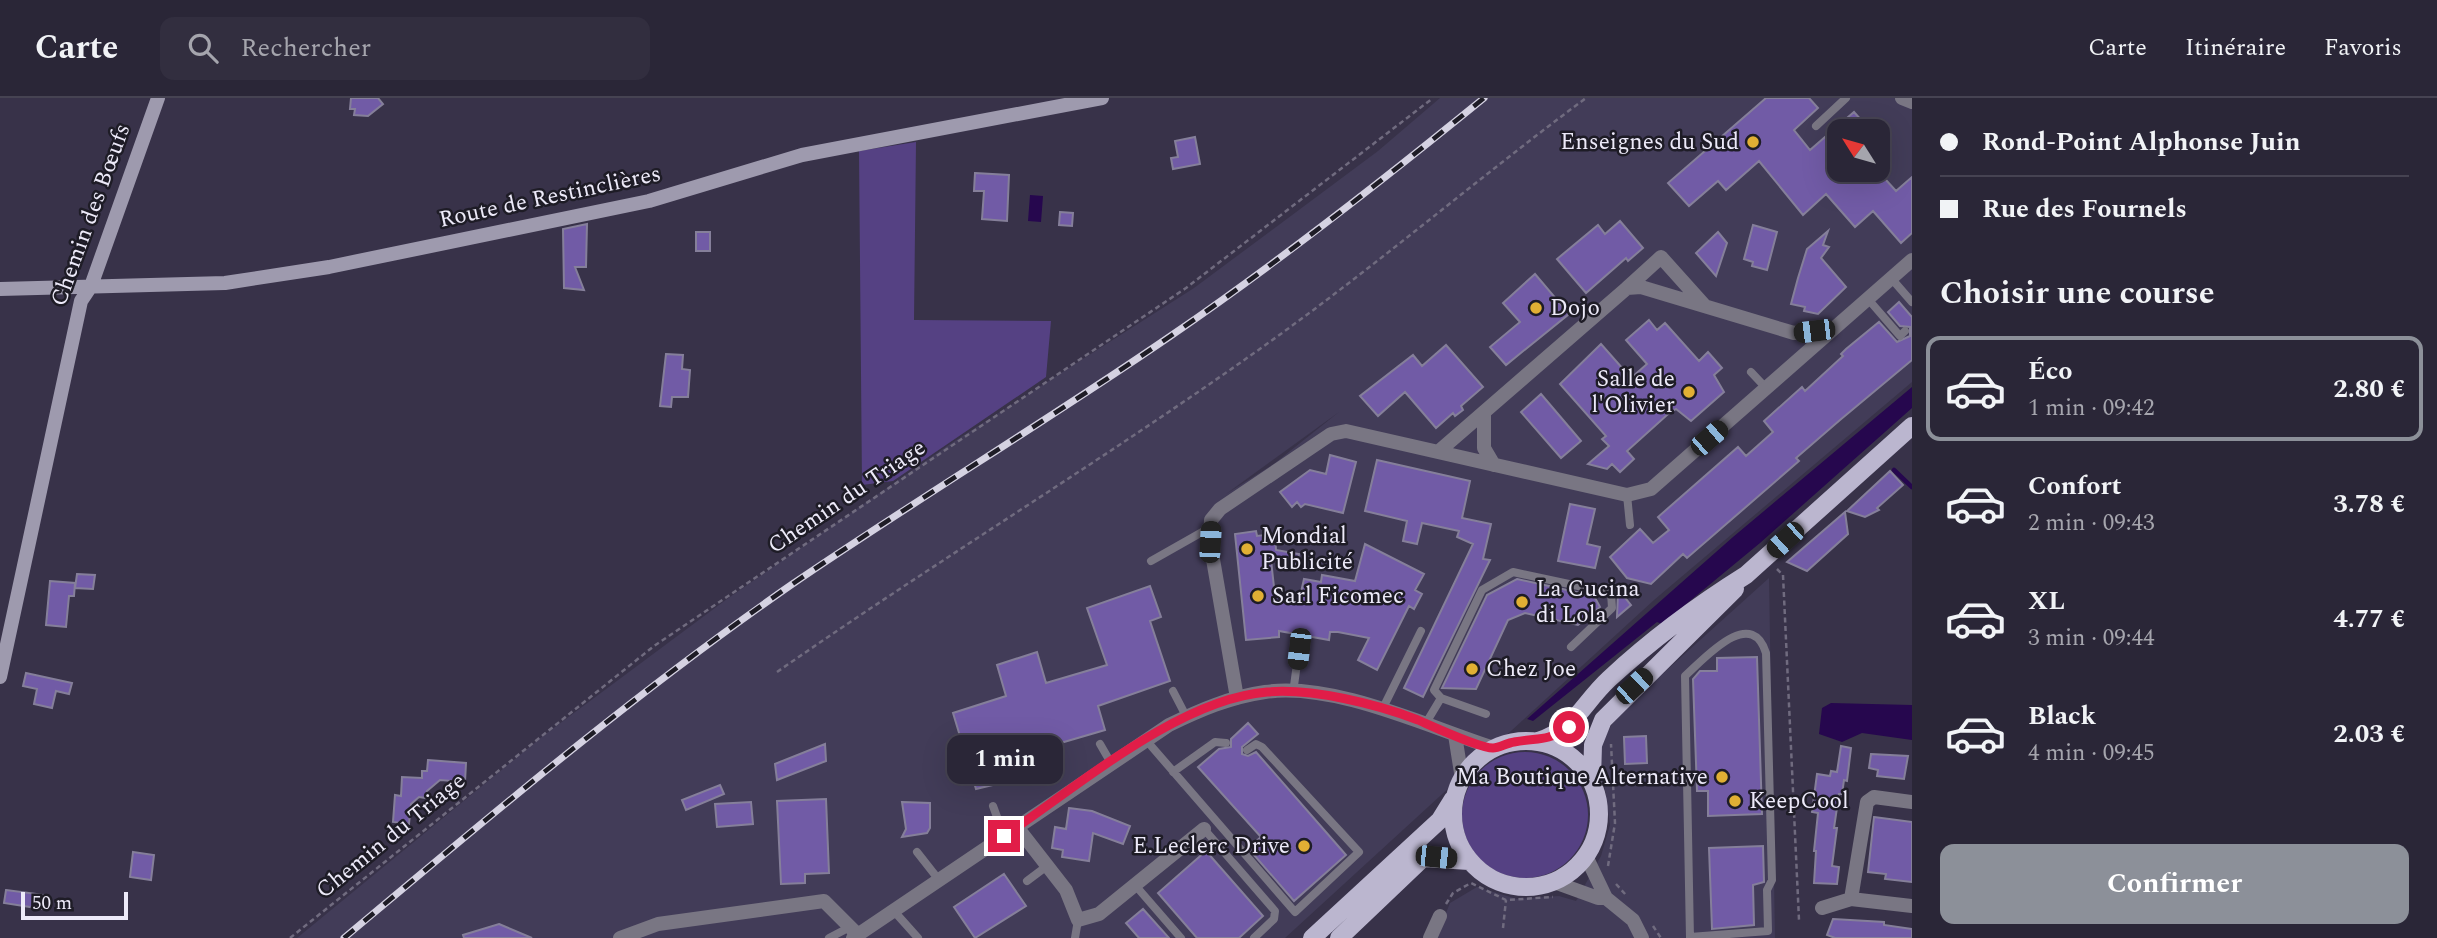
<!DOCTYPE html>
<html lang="fr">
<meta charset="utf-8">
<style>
:root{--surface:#2a2637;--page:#322e3f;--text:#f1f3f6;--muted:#a5a5ad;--line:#464352;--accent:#8c9099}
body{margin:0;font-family:Spectral,serif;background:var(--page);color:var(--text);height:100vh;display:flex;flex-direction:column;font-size:26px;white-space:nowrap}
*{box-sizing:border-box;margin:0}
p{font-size:23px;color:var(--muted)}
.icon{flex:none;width:38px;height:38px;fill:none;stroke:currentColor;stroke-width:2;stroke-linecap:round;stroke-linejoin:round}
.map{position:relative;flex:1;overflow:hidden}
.sheet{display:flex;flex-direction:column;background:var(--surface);width:525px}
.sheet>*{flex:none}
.hud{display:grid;align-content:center;height:154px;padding:0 28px;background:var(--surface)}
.needle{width:46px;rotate:307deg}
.tools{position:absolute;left:1827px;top:21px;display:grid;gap:14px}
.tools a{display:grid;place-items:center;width:63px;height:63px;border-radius:14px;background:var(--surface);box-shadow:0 7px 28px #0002,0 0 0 2px var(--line);font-size:35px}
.scale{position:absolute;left:21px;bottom:18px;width:107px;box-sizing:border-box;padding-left:7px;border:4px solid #edeaf9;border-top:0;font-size:19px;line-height:24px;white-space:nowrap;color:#edeaf9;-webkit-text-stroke:5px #1e1c26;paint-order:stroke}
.end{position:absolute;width:32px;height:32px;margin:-16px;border:9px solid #e11d48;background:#fff;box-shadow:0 0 0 4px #fff}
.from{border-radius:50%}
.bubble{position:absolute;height:49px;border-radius:14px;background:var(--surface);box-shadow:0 7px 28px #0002,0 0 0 2px var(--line);font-size:23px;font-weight:700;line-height:49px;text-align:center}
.car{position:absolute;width:21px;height:42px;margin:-21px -10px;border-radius:9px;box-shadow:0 0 5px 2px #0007;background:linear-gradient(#222 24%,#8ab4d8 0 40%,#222 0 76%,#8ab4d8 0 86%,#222 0)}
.hud b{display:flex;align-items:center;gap:24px;height:66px;font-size:26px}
.hud b+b{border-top:2px solid var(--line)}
.hud i{width:18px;height:18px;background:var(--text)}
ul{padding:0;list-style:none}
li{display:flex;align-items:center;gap:21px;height:105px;margin:0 14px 10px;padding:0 14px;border:4px solid transparent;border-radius:14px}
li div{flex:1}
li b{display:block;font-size:26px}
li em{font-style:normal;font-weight:700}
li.on{border-color:var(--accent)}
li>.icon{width:63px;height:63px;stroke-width:1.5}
h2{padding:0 28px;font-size:32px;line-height:84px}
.cta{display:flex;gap:14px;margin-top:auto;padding:14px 28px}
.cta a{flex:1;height:80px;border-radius:14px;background:var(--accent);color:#fff;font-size:28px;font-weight:700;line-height:80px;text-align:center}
header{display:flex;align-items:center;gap:42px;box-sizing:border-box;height:98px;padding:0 35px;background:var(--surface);border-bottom:2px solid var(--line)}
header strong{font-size:33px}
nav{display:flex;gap:38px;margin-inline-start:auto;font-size:24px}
.search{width:490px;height:63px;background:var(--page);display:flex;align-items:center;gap:18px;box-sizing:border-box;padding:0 24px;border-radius:14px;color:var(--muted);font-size:26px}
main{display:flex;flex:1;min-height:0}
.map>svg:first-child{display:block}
</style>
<header>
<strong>Carte</strong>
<div class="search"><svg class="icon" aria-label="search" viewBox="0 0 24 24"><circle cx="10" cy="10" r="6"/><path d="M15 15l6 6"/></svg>Rechercher</div>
<nav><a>Carte</a><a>Itinéraire</a><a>Favoris</a></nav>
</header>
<main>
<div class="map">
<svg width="1912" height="840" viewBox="0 0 1912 840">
<rect width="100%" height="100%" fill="#383249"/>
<path fill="#423c58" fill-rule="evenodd" d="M1440 0H1912V284L1654 502 1285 840H297L543 638 727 501 950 346 1194 190 1378 53ZM1839 33H1878V72H1839ZM1339 314 1275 365 1226 396Z
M1769 480 1775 840H1436L1450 805 1477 789 1517 801 1559 798 1576 803 1601 758 1610 727 1599 649 1618 616Z"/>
<path fill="#554183" d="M916 44 914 222 1051 223 1046 279 893 383 862 387 859 53Z
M1462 717a63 63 0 1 1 126 0a63 63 0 1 1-126 0Z"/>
<path fill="#26074e" d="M1030 97 1043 98 1041 124 1028 123Z
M1912 289V310L1760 445 1662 526 1657 524 1533 623 1527 621 1733 439Z
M1831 605 1912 607V642L1862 635 1842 644 1819 636 1822 610Z"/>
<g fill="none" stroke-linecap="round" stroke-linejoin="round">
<path stroke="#26074e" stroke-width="4.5" d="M1894 372 1912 389"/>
</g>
<path fill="#715ba6" stroke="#857f9a" stroke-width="2" d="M351 0H378L383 6 368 18 354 17 355 11H350Z
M1766 0H1809L1818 10 1794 32 1810 52 1854 14 1871 33H1839V72H1877L1896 93 1912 79V135L1901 145 1873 113 1855 129 1826 96 1803 117 1759 63 1726 92 1718 83 1689 108 1668 85Z
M1195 39 1200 66 1173 71 1171 60 1178 59 1175 43Z
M975 75 1009 77 1007 123 982 121 984 93H974Z
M1060 114 1073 115 1072 128 1059 127Z
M1620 123 1643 150 1628 163 1626 160 1586 195 1557 161 1598 127 1605 136Z
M587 126 586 169H575L584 192 564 190 563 131Z
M1753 127 1777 134 1767 172 1752 168 1753 164 1744 161Z
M1828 133 1823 147 1829 149 1821 160 1846 189 1818 216 1804 213 1805 209 1791 206 1798 180 1807 151Z
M696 134H710V153H696Z
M1718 134 1727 145 1716 178 1696 155Z
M1535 176 1569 216 1506 267 1490 249 1520 224 1503 205Z
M1899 204 1912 219V262L1840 322 1796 360 1799 363 1687 460 1683 456 1651 486 1627 480 1610 459 1640 431 1653 445 1669 432 1658 419 1738 349 1746 358 1773 334 1764 323 1802 289 1805 293 1843 258 1841 256 1846 251 1879 224 1897 244 1910 238V229L1900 228 1888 214Z
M1649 222 1657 232 1665 225 1699 263 1708 254 1722 270 1714 277 1724 294 1691 323 1676 311 1667 317 1627 353 1634 361 1620 374 1612 366 1607 371 1588 366 1609 348 1602 341 1606 338 1560 286 1601 246 1631 280 1647 266 1626 242Z
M1446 247 1483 289 1461 308 1463 312 1455 318 1453 315 1436 330 1405 294 1378 318 1360 298 1413 257 1422 268Z
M666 256 683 257 682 271 690 272 688 299H672L671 309 660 308Z
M1541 296 1581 343 1561 360 1521 314Z
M1330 357 1356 364 1343 415 1305 406 1301 409 1297 404 1292 409 1280 394 1310 372 1326 376Z
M1377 362 1470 383 1462 420 1491 426 1483 461 1490 462 1423 599 1404 590 1473 446 1457 439 1459 433 1422 425 1417 446 1403 443 1407 423 1365 413Z
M1890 373 1903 387 1877 410 1879 412 1865 419 1847 413Z
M1570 406 1595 411 1587 446 1600 449 1595 470 1558 463Z
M1845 414 1848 436 1807 473 1787 464Z
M1256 433 1257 438 1275 436 1276 452 1299 456 1297 467 1271 462 1275 498 1299 503 1304 481 1321 484 1322 477 1355 483 1365 446 1424 476 1415 492 1422 496 1414 511 1409 508 1377 572 1358 562 1369 540 1338 534H1330L1329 542 1279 533V539L1246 542 1235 436Z
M77 476 95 477 93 491 75 490Z
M1517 481 1594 498 1600 509 1578 527 1525 515 1508 522 1476 591 1442 590 1487 497Z
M50 483 75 485 74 498H69L66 529 46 527Z
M1614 486 1631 507 1617 519 1618 495Z
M1150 488 1161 519 1150 523 1170 583 1098 608 1105 632 1023 656 1030 678 976 691 953 615 1006 598 997 567 1037 554 1046 585 1107 567 1087 510Z
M1757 559 1762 716 1708 718V693H1697L1693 581 1700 573H1717V560Z
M26 575 72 585 69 596 56 593 52 610 34 606 37 591 23 588Z
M1248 625 1258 636 1242 649V656L1248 658 1256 654 1346 757 1294 803 1248 750 1261 739 1198 669 1219 651 1231 649V641Z
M1646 638 1647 665 1625 666 1624 639Z
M825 646 826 663 777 682 775 666Z
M1841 648 1851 650 1847 683 1844 682 1842 696H1839L1834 730H1837L1832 768 1839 769 1837 786 1814 785 1816 753H1814L1818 715 1812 714 1817 676 1830 678 1831 673 1837 674Z
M1871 656 1908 658 1904 681 1877 678 1878 672 1869 670Z
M428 662 466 665 465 684 440 682 427 693 426 700 419 699 411 706 409 726 393 724 395 697 401 698 402 679 422 680V673H427Z
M720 687 724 696 686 712 682 702Z
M826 701 829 775 805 776V785L781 786 777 703Z
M751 704 753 726 717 729 715 706Z
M902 704 930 705V730L927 735 902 739 906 731Z
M1069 710 1092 713 1130 728 1123 746 1093 735 1089 763 1062 759 1063 752 1052 750 1055 729 1066 731Z
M1874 719 1912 724V784L1885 781 1886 776 1868 774Z
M1763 748 1764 784 1753 787 1754 827 1712 831 1709 750Z
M1206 753 1263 818 1239 840H1197L1158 795Z
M133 754 154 757 151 782 130 779Z
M1004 776 1026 808 975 840 954 809Z
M6 792 45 797 43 811 4 805Z
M1143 811 1169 840H1139L1126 825Z
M1833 821 1884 824V827L1912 831V840H1835L1827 837Z
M499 826 532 840H464L463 837Z"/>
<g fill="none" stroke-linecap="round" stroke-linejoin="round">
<path stroke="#706b7f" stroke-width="2.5" stroke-dasharray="5 3.5" stroke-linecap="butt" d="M1777 471 1783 477 1799 822
M777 574C938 462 1105 361 1264 248 1375 169 1478 80 1586 0
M1608 768 1615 725 1611 646
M1616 786 1626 797
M1446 806 1453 795 1471 785 1506 802 1553 799
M1653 828 1661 840
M1503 830 1506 802
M290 840 654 548 1186 190 1433 0"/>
<path stroke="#797683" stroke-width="8" d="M1816 28 1846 0
M1891 180 1912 204
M1868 201 1900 238 1905 233
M1751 274 1766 290
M1627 397 1630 427
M1151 463 1211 429
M1173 593 1186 618
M1293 595 1299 551
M1441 600 1434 592 1482 492 1513 474 1611 495 1612 510 1571 549
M1382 612 1421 533
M1426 625 1441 600 1486 616
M1146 642 1295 814 1359 754 1262 649 1256 646 1247 652
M1100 646 1111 665
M1173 674 1215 644 1226 645
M993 708 1004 738
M1204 731 1275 813 1274 821 1254 840
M917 754 939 782
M1027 783 1047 768
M1135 787 1181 840
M893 812 918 840
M829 840 850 829
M1075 840 1078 822
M1690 840 1685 578C1703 562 1751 507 1766 555L1772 782 1767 792 1768 833 1690 839"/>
<path stroke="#797683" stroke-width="14" d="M1902 0 1912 4
M1627 190 1661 159 1704 207
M1484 314V350L1494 367
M1438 354 1627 190 1641 189 1794 235 1833 230
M1237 600 1210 444 1211 422 1220 411 1331 336 1346 333 1627 397 1651 391 1912 162
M1455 637 1462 681
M1017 729 1066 792 1078 822 1099 816 1204 731
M1586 758 1606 800 1633 822 1642 840
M1554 784 1598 800H1606
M1851 801 1867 704 1874 699 1912 704
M1822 810 1851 801 1912 808
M620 840 658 826 824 803 857 836
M853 840 1169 627C1200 612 1230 599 1265 594 1335 584 1428 629 1494 650
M1430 840 1440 818"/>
<path stroke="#9e9aae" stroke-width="14" d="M0 191 225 185 329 169 649 103 802 57 1102 0
M0 579 81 203 91 188 158 0"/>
<path stroke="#bbb6cf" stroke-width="18" d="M1453 716a73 73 0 1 1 146 0a73 73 0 1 1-146 0Z
M1538 643C1576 631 1582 606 1609 581 1650 543 1698 507 1746 477L1912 328
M1592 682 1593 647 1603 622 1735 491
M1312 840 1440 722 1453 701
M1339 840 1423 760 1469 763"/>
<g stroke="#d5d2e2" stroke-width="7">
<path id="rail" d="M344 840C490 718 635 595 791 487 917 401 1047 323 1172 237 1280 163 1382 83 1484 0"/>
</g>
<use href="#rail" stroke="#1e1c26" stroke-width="4.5" stroke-dasharray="13" stroke-linecap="butt"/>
</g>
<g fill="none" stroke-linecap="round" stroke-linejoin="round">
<path stroke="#e11d48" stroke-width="9" d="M1004 738C1077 689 1179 601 1267 594 1312 590 1377 606 1418 622 1434 629 1479 650 1493 650 1499 650 1507 645 1514 644 1539 639 1544 645 1569 629"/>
</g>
<g fill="#e1af34" stroke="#1e1c26" stroke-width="2.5">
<circle cx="1753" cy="44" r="7"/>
<circle cx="1536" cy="210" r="7"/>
<circle cx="1689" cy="294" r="7"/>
<circle cx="1247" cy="451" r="7"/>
<circle cx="1258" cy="498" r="7"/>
<circle cx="1522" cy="504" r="7"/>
<circle cx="1472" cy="571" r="7"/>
<circle cx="1722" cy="679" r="7"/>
<circle cx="1735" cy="703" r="7"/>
<circle cx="1304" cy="748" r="7"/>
</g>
<g text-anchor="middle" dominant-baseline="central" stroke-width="5" stroke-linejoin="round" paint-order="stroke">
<g font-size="23" fill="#edeaf9" stroke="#1e1c26" text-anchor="start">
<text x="1739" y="44" text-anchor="end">Enseignes du Sud</text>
<text x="1550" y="210">Dojo</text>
<text x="1675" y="281" text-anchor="end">Salle de<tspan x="1675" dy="26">l'Olivier</tspan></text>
<text x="1261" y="438">Mondial<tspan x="1261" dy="26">Publicité</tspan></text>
<text x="1536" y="491">La Cucina<tspan x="1536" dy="26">di Lola</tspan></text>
<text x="1272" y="498">Sarl Ficomec</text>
<text x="1486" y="571">Chez Joe</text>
<text x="1708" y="679" text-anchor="end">Ma Boutique Alternative</text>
<text x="1749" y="703">KeepCool</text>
<text x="1290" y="748" text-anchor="end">E.Leclerc Drive</text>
</g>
<g font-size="23" fill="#edeaf9" stroke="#1e1c26">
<text transform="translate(550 99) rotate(-12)">Route de Restinclières</text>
<text transform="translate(91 117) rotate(-70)">Chemin des Bœufs</text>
<text transform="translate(847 399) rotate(-34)">Chemin du Triage</text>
<text transform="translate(391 738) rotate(-39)">Chemin du Triage</text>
</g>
</g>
</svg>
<div class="tools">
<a><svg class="needle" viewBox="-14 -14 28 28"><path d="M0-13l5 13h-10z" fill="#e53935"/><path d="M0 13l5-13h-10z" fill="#a5a5ad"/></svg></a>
</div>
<div class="scale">50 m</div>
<i class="end from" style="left:1569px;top:629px"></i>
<i class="end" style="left:1004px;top:738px"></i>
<div class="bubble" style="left:947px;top:637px;width:116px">1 min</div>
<i class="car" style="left:1814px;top:233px;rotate:263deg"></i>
<i class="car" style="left:1709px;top:340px;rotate:49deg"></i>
<i class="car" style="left:1785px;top:442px;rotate:228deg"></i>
<i class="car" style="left:1210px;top:444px;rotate:3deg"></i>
<i class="car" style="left:1299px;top:551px;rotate:187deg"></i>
<i class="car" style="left:1634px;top:588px;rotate:47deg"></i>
<i class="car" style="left:1436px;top:759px;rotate:96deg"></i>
</div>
<section class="sheet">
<div class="hud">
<b><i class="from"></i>Rond-Point Alphonse Juin</b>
<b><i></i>Rue des Fournels</b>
</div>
<h2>Choisir une course</h2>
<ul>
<li class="on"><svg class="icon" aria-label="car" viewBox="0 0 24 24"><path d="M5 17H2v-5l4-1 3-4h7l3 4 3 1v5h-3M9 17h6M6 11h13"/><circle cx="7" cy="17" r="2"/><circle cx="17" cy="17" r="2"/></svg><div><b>Éco</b><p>1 min · 09:42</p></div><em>2.80 €</em></li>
<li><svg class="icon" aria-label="car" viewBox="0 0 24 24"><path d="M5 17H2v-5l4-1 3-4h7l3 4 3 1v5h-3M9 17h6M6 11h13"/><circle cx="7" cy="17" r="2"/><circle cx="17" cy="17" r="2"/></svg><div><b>Confort</b><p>2 min · 09:43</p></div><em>3.78 €</em></li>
<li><svg class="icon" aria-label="car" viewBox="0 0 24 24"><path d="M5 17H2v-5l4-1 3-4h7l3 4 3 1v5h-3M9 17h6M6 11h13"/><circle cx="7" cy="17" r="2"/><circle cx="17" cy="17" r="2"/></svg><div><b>XL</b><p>3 min · 09:44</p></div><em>4.77 €</em></li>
<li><svg class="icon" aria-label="car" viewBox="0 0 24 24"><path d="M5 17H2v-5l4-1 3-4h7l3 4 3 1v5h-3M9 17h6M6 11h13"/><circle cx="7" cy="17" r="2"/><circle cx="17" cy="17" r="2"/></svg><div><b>Black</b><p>4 min · 09:45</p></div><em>2.03 €</em></li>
</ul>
<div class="cta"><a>Confirmer</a></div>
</section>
</main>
